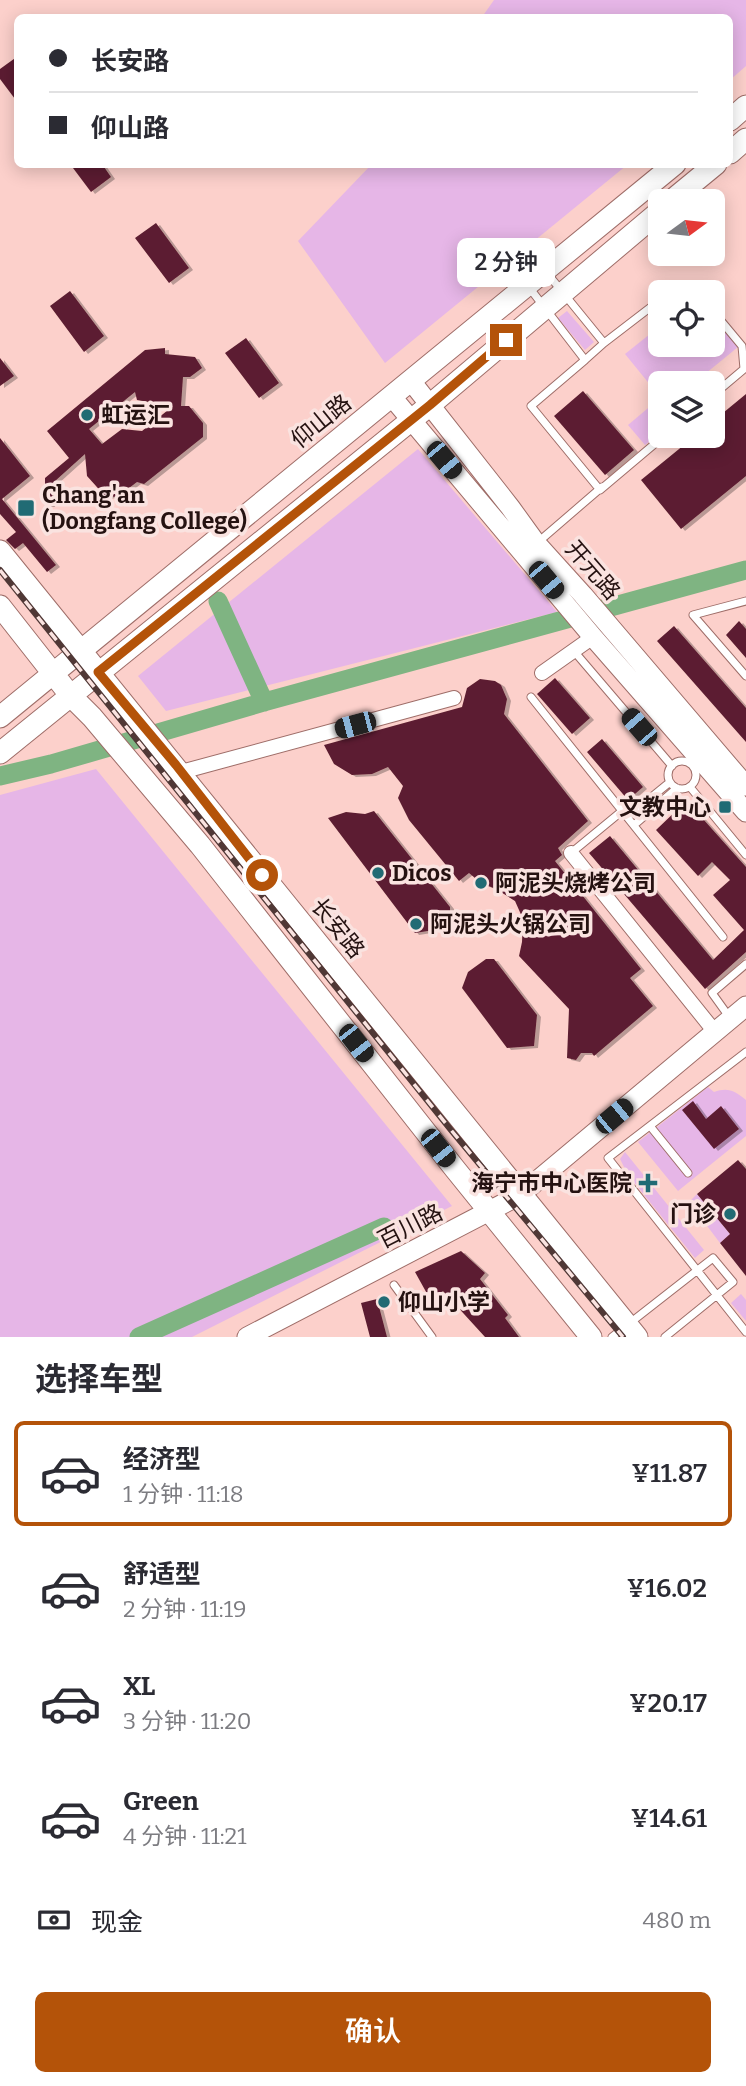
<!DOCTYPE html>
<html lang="zh">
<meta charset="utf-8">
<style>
:root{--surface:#fff;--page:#f7f7f7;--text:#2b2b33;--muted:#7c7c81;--line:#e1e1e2;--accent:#b45309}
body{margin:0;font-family:Bitter,"Noto Sans SC",serif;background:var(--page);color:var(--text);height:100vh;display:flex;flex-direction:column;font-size:26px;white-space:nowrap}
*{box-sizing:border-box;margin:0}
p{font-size:23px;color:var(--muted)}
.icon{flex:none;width:38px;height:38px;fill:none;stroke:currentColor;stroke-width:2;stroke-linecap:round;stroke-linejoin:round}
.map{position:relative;height:1337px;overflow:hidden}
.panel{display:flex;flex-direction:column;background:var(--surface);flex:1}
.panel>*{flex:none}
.guide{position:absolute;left:14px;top:14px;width:719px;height:154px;border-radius:10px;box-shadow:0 4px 18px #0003;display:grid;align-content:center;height:154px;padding:0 35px;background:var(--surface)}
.needle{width:46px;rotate:75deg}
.buttons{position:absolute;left:648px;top:189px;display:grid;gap:14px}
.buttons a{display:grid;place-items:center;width:77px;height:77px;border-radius:10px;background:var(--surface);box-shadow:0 4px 18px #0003;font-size:35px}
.end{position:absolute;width:32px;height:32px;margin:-16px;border:9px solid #b45309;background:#fff;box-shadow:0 0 0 4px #fff}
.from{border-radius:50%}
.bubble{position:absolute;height:49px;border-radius:10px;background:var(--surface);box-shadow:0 4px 18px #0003;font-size:23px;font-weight:600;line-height:49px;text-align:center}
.car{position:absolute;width:21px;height:42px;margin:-21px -10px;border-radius:9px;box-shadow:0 0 5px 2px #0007;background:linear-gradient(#222 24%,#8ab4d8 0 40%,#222 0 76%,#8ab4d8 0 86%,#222 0)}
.guide b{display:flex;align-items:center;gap:24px;height:66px;font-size:26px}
.guide b+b{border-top:2px solid var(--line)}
.guide i{width:18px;height:18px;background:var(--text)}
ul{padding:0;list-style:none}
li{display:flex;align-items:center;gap:21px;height:105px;margin:0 14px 10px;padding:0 21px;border:4px solid transparent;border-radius:10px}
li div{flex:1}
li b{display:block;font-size:26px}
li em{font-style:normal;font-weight:600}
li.selected{border-color:var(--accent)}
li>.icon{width:63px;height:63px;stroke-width:1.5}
h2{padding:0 35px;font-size:32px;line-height:84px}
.pay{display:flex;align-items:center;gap:18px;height:77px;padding:0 35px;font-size:26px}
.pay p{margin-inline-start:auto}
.cta{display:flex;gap:14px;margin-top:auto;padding:14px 35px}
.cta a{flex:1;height:80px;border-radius:10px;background:var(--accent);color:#fff;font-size:28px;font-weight:600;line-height:80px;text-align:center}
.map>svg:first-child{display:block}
</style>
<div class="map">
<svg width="746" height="1337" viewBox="0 0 746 1337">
<defs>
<filter id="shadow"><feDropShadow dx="4" dy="2" stdDeviation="0" flood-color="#0004"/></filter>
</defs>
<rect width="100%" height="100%" fill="#fcd0cb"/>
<path fill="#e6b6e7" d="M494 0H746V66L730 80V18L482 17Z
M371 165V164L627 165 385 363 298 241Z
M567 311 594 342 585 350 558 318Z
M712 315 738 347 694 383H660V397L625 354 660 326V345H712Z
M660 398V433L645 445 628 425Z
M418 449 557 612 166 711 138 676Z
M96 769 452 1206 192 1337H0V795Z
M708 1087 714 1092C728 1087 735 1091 746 1100V1136L678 1191 638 1142Z
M625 1152 704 1250 695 1258 628 1175 620 1159Z
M697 1194 730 1234 720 1243 689 1202Z
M741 1294 746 1300V1321L731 1303Z"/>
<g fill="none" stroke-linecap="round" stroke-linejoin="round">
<path stroke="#7fb482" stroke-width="19" d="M218 601 264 702
M0 776 51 764 264 702 746 570
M139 1337 384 1227"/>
</g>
<path fill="#5c1f30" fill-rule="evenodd" filter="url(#shadow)" d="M18 56V103L0 79V69Z
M70 164H102L111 177 91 192Z
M156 223 189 268 169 283 135 238Z
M70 291 104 336 84 352 50 306Z
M246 338 279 383 259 398 225 353Z
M165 348V354L195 357 202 368 190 377H183L181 406H189L203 423V437L144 484 137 482 117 497 105 496 87 476 85 454 54 482 51 505H45V478L69 458 47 431 145 350ZM135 392 137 400 173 406 142 431 122 429 102 444 89 429Z
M0 358 14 376 0 386Z
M583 391 634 450 605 475 554 416Z
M746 394V476L681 529 641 480 695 436H712V422Z
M0 438 30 476 2 499 56 565 47 572 23 543 15 549 6 540 16 532 0 514Z
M739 621 746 629V658L726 635Z
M674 626 746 708V742L657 641Z
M555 678 590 718 572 734 537 694Z
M480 679 495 681 501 685 507 699 504 714 588 821 558 848 562 855 555 861 641 969 630 978 653 1006 594 1056 592 1053H581L576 1060 567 1058 569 1009 519 956 522 942 523 919 515 901 496 889 481 883 469 873 459 881 409 820 398 798 403 786 388 767 372 774 352 775 334 764 324 745 462 707 467 688Z
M602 739 643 787 628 800 587 752Z
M686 806 695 810 746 867V952L705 989 589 853 610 836 713 960 744 930 713 895 730 880 712 862 698 876 656 830 679 808Z
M374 811 450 907V916L434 930 415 933 328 818 346 812 365 814Z
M486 959H494L537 1015 534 1046 507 1048 462 988 468 972Z
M693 1101 706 1119 721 1106 739 1129 714 1149 682 1110Z
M738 1160 746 1169V1276L720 1243 730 1234 697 1194Z
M461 1251 485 1273 480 1279 508 1315 505 1318 519 1337H485L443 1291 430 1299 415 1272Z
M377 1299 387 1337H370L361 1303Z"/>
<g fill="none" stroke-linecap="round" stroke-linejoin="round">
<g stroke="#9e6d68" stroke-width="9">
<path id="lane" d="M547 273 604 343 660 300
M528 286 585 360 531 406 600 490 664 436
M670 292C679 285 689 285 698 292
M712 310 742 346 744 369 712 396
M585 360 604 343
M537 543 602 487
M746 601 693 615 746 676
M573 650 672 766
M531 697 723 937
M668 775a14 14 0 1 1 28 0a14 14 0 1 1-28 0Z
M690 787 746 855
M627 817 670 782
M634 825 677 788
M571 853 622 811
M730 1018 712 993 746 964
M746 1052 608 1158 746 1332
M650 1126 688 1173
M394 1285 432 1337
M612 1337 713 1258 733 1282 665 1337"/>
</g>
<g stroke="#9e6d68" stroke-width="16">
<path id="street" d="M542 673 593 637
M181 772 454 698
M571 853 715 1032"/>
</g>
<g stroke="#9e6d68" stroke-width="21">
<path id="secondary" d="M411 381 510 507 536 543 583 595 746 786
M392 397 593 637 746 812
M247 1337 520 1195 746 1006"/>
</g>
<g stroke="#9e6d68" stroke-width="23">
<path id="primary" d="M730 120 746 106
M730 153 746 139
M671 201 716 164
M0 551 637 1337
M0 606 70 695 92 717 200 845 455 1169 591 1337
M0 717 675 164
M0 753 430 405 660 211"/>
</g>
<use href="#lane" stroke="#fff" stroke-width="7"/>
<use href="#street" stroke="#fff" stroke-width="14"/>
<use href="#secondary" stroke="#fff" stroke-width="19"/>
<use href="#primary" stroke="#fff" stroke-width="21"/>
<g stroke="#503836" stroke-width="6">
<path id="rail" d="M0 570 451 1130 623 1337"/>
</g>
<use href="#rail" stroke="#fae3e0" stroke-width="3.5" stroke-dasharray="10" stroke-linecap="butt"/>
</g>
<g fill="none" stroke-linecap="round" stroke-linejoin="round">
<path stroke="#b45309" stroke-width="9" d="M262 875 176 765 98 672 430 405 506 340"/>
</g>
<g fill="#216b74" stroke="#fae3e0" stroke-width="2.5">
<circle cx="87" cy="415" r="7"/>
<rect x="17" y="499" width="18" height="18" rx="3.5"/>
<rect x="718" y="800" width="14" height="14" rx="3.5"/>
<circle cx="378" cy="873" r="7"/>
<circle cx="481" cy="883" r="7"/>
<circle cx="416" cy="924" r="7"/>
<path d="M644.5 1172.5h7v7h7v7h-7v7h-7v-7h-7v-7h7z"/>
<circle cx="730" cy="1214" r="7"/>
<circle cx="384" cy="1302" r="7"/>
</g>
<g text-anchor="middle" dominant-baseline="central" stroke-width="7" stroke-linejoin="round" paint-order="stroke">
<g font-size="23" font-weight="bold" fill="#251211" stroke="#fae3e0" text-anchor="start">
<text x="101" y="415">虹运汇</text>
<text x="42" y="495">Chang'an<tspan x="42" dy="26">(Dongfang College)</tspan></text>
<text x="711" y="807" text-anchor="end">文教中心</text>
<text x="392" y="873">Dicos</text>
<text x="495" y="883">阿泥头烧烤公司</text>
<text x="430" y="924">阿泥头火锅公司</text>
<text x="632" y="1183" text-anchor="end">海宁市中心医院</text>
<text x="716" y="1214" text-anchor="end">门诊</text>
<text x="398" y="1302">仰山小学</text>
</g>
<g font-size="23" fill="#251211" stroke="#fae3e0">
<text transform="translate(321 421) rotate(-39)">仰山路</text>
<text transform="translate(593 570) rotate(49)">开元路</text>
<text transform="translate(338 928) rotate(51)">长安路</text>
<text transform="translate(410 1226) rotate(-27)">百川路</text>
</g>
</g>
</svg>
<div class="buttons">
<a><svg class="needle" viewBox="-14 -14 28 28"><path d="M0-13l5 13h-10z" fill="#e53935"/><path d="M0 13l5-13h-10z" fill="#7c7c81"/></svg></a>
<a><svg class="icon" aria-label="locate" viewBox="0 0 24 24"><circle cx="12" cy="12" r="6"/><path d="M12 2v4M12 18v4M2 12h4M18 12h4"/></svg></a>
<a><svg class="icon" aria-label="layers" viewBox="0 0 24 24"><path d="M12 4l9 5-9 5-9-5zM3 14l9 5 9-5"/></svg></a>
</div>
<i class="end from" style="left:262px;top:875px"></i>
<i class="end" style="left:506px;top:340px"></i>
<div class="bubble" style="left:457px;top:238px;width:98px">2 分钟</div>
<i class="car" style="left:444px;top:460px;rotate:140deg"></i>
<i class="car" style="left:546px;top:580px;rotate:140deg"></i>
<i class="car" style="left:355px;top:725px;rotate:255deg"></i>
<i class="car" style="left:639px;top:727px;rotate:319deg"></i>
<i class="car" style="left:356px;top:1043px;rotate:142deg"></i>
<i class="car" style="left:614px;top:1116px;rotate:50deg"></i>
<i class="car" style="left:438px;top:1148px;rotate:142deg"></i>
<div class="guide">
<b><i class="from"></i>长安路</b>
<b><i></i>仰山路</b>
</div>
</div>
<section class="panel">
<h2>选择车型</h2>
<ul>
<li class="selected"><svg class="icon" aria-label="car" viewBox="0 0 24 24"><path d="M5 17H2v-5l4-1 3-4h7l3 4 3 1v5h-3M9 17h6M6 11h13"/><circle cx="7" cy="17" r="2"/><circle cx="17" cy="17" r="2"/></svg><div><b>经济型</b><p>1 分钟 · 11:18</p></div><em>¥11.87</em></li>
<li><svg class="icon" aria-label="car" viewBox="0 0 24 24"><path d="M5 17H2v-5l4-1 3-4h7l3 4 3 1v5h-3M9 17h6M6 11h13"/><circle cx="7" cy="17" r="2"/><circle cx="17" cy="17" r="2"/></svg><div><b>舒适型</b><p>2 分钟 · 11:19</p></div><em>¥16.02</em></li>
<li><svg class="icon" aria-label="car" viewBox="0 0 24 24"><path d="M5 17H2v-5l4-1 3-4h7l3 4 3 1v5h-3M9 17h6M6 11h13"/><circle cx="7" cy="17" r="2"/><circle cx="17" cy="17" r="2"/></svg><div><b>XL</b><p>3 分钟 · 11:20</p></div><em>¥20.17</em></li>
<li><svg class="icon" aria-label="car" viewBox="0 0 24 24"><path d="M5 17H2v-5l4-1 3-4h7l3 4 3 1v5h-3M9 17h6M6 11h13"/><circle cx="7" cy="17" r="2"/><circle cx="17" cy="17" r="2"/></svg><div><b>Green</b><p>4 分钟 · 11:21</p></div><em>¥14.61</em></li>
</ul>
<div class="pay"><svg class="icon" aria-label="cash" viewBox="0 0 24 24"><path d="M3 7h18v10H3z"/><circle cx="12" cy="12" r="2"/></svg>现金<p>480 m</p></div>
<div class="cta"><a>确认</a></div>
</section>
